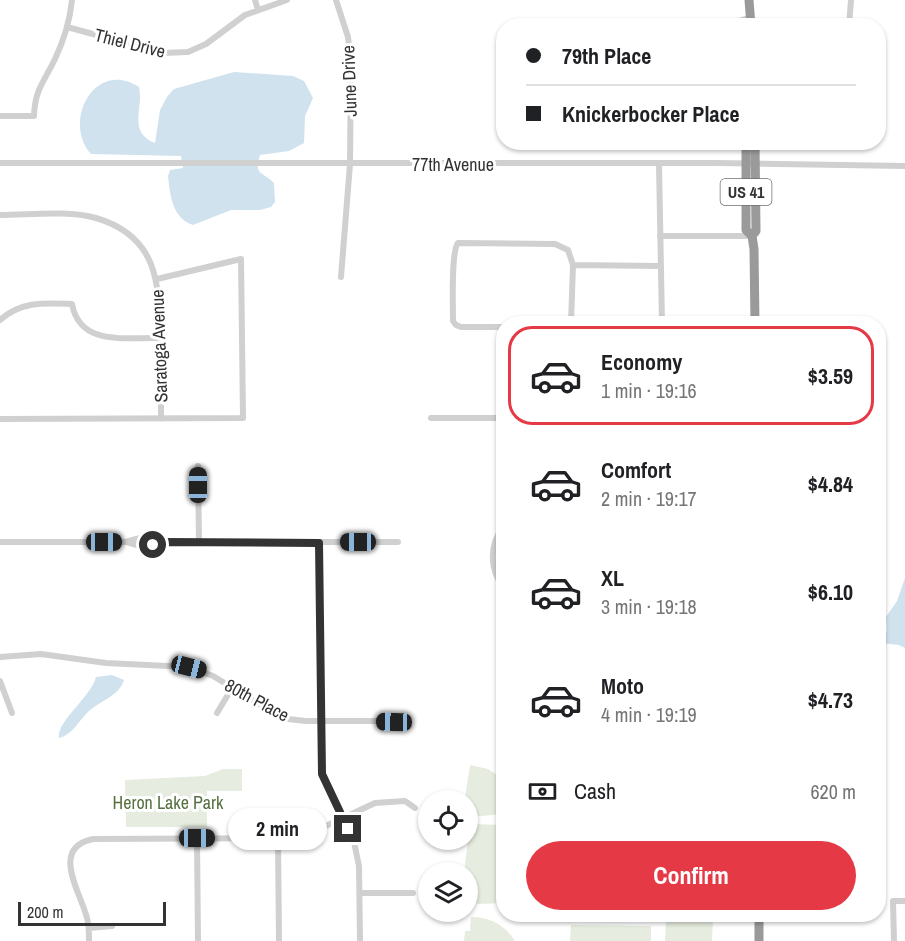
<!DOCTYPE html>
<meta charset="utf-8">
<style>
:root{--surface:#fff;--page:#f2f2f2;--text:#202124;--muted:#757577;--line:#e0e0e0;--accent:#e63946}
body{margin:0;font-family:"Archivo Narrow",sans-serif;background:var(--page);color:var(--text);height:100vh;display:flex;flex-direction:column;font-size:22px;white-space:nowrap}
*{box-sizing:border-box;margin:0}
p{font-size:20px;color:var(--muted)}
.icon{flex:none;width:33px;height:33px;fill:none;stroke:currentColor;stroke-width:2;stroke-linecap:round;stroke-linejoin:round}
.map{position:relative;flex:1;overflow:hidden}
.side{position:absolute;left:496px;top:316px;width:390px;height:606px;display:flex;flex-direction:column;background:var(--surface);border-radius:24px;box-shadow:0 2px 4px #0004}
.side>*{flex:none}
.guide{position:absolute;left:496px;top:18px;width:390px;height:132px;border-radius:24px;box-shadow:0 2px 4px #0004;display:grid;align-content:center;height:132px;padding:0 30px;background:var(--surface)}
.tools{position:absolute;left:418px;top:790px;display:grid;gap:12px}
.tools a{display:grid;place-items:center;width:60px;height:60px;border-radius:50%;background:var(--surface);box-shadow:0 2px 4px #0004;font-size:30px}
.scale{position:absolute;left:18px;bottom:15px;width:148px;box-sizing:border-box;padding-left:6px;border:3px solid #333;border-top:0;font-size:16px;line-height:21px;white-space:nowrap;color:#333;-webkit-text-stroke:4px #fff;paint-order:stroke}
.end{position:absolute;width:27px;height:27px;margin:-14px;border:8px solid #333;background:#fff;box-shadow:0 0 0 3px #fff}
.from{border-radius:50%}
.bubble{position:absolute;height:42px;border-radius:21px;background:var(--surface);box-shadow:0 2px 4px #0004;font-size:20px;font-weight:700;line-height:42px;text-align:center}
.car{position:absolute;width:18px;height:36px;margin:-18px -9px;border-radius:8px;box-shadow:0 0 4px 2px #0007;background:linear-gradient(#222 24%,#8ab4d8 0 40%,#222 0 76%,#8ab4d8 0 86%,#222 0)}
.guide b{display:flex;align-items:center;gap:21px;height:57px;font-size:22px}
.guide b+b{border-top:2px solid var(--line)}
.guide i{width:15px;height:15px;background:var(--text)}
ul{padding:10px 0 0;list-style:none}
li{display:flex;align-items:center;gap:18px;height:99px;margin:0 12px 9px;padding:0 18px;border:3px solid transparent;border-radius:24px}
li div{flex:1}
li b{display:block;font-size:22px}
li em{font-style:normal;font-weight:700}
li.on{border-color:var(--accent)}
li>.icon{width:54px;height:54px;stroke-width:1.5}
.pay{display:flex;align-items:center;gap:15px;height:66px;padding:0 30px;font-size:22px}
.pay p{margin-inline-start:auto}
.cta{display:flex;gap:12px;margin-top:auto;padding:12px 30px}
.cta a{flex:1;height:69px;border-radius:36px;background:var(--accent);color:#fff;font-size:24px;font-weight:700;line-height:69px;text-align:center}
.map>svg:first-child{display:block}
</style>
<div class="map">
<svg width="905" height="941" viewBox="0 0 905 941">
<rect width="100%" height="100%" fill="#fff"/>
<path fill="#e6ecdf" d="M470 765 488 769 504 780V814L468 817V801H465V798Z
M223 769H242V791H207V827H126L125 780 205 776Z
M470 824 504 825V903L478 904 468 899V873H464Z
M666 916 713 918 712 941H665Z
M471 917C490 917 505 925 515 941H464L465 931H470Z
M571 925 651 926V941H570Z"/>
<path fill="#cfe2ee" d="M234 72 293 76 304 81 313 98 305 116 304 143 289 151 260 155C253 176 263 171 274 183L275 202 271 207 260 210H231L193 225C172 218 170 195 168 176L170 170 183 168 181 156 91 154C62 123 94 58 139 87 144 108 127 132 155 143L160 110 167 97 174 89Z
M905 578V648L899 645 881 643 880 638 887 631 886 617 897 601Z
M112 675 124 680C119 697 98 701 86 714 78 722 72 735 59 738 56 722 91 697 96 677Z"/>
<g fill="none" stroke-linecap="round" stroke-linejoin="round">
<path stroke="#d0d0d0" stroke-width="6" d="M255 0 258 10
M336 0 348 37 351 62 350 164 341 277
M722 26 749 18
M849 26 851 0
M67 27 163 53 188 52 206 44 245 15 287 0
M0 116H34C35 89 44 82 55 59 64 40 70 20 72 0
M0 163H717L905 166
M659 164 662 324
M0 215C29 215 68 210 96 218 160 237 159 286 160 341 160 367 161 393 161 419
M660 236H752
M0 320C22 301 44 303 72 304 80 347 126 337 160 338
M571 324 573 265
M504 327H461L456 325 453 321C453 307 451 251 458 243L555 244 568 250 573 265 661 266
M431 418H504
M0 419 243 418 241 259 157 279
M198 466 199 542
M504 525C489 545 489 569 504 588
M0 542H125L144 537 162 542H398
M126 542 146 548 161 542
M319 542 322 774 354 842 359 866 360 941
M0 657 41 654 106 663 189 667 213 676 269 710 288 719 306 721H394L409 726
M0 681 12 713
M217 713 232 688
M197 838 198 941
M278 838 279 941
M360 893H413
M89 928 112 926
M89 941C89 933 89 925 87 918 80 891 50 848 93 839L291 838 313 832 375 803 405 801 415 808
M894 941 893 901H905"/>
<path stroke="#9a9a9a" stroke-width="9" d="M749 0 751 26
M746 142V230L752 236 754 249 755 324
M752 236 756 231 755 142
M759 915V941"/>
</g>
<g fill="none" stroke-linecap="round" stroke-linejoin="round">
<path stroke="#333" stroke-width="8" d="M153 545 162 542 319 543 322 774 348 829"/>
</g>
<g text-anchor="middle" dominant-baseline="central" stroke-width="6" stroke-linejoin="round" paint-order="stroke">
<rect fill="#fff" stroke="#707070" stroke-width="1.5" x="720.5" y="179" width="51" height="26" rx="4.5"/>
<g font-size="16" font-weight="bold" fill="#333">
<text x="746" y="192">US 41</text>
</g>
<g font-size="18" fill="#333" stroke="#fff">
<text transform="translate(130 43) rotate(14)">Thiel Drive</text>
<text transform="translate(349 81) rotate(-92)">June Drive</text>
<text x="453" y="164">77th Avenue</text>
<text transform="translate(159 346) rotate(-92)">Saratoga Avenue</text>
<text transform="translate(257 700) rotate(28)">80th Place</text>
</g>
<g font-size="18" fill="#56703f" stroke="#fff">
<text x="168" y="802">Heron Lake Park</text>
</g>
</g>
</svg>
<div class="tools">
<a><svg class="icon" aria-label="locate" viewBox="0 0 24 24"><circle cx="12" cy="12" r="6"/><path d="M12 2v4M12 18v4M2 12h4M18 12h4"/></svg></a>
<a><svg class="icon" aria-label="layers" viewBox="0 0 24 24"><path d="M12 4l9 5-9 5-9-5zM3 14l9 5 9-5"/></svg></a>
</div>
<div class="scale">200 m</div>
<i class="end from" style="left:153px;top:545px"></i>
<i class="end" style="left:348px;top:829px"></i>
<div class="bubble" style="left:228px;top:808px;width:99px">2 min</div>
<i class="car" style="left:198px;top:485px;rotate:0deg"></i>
<i class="car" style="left:104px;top:542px;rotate:90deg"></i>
<i class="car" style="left:358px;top:542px;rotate:270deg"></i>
<i class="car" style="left:189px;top:667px;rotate:104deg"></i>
<i class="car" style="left:394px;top:722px;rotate:271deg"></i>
<i class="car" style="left:197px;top:838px;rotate:90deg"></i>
<div class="guide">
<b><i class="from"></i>79th Place</b>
<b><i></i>Knickerbocker Place</b>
</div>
<section class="side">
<ul>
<li class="on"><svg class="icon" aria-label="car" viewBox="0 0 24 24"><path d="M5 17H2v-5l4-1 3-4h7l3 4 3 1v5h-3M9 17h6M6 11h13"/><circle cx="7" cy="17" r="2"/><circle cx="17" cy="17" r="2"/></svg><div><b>Economy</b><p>1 min · 19:16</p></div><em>$3.59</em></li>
<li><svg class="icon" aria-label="car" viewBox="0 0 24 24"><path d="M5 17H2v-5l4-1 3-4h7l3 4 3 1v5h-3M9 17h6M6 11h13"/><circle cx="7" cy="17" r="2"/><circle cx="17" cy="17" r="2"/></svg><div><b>Comfort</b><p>2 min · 19:17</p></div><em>$4.84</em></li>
<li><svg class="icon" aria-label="car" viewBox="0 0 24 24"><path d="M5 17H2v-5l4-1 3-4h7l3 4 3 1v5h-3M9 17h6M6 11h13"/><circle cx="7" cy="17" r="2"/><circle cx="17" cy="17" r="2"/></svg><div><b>XL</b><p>3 min · 19:18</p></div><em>$6.10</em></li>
<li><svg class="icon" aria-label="car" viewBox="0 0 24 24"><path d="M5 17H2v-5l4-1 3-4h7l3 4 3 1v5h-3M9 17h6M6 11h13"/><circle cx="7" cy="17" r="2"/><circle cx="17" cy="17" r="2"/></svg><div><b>Moto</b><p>4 min · 19:19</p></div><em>$4.73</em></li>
</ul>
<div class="pay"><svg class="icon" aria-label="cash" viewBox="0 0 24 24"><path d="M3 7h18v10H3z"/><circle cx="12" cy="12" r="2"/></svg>Cash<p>620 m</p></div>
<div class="cta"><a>Confirm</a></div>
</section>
</div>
